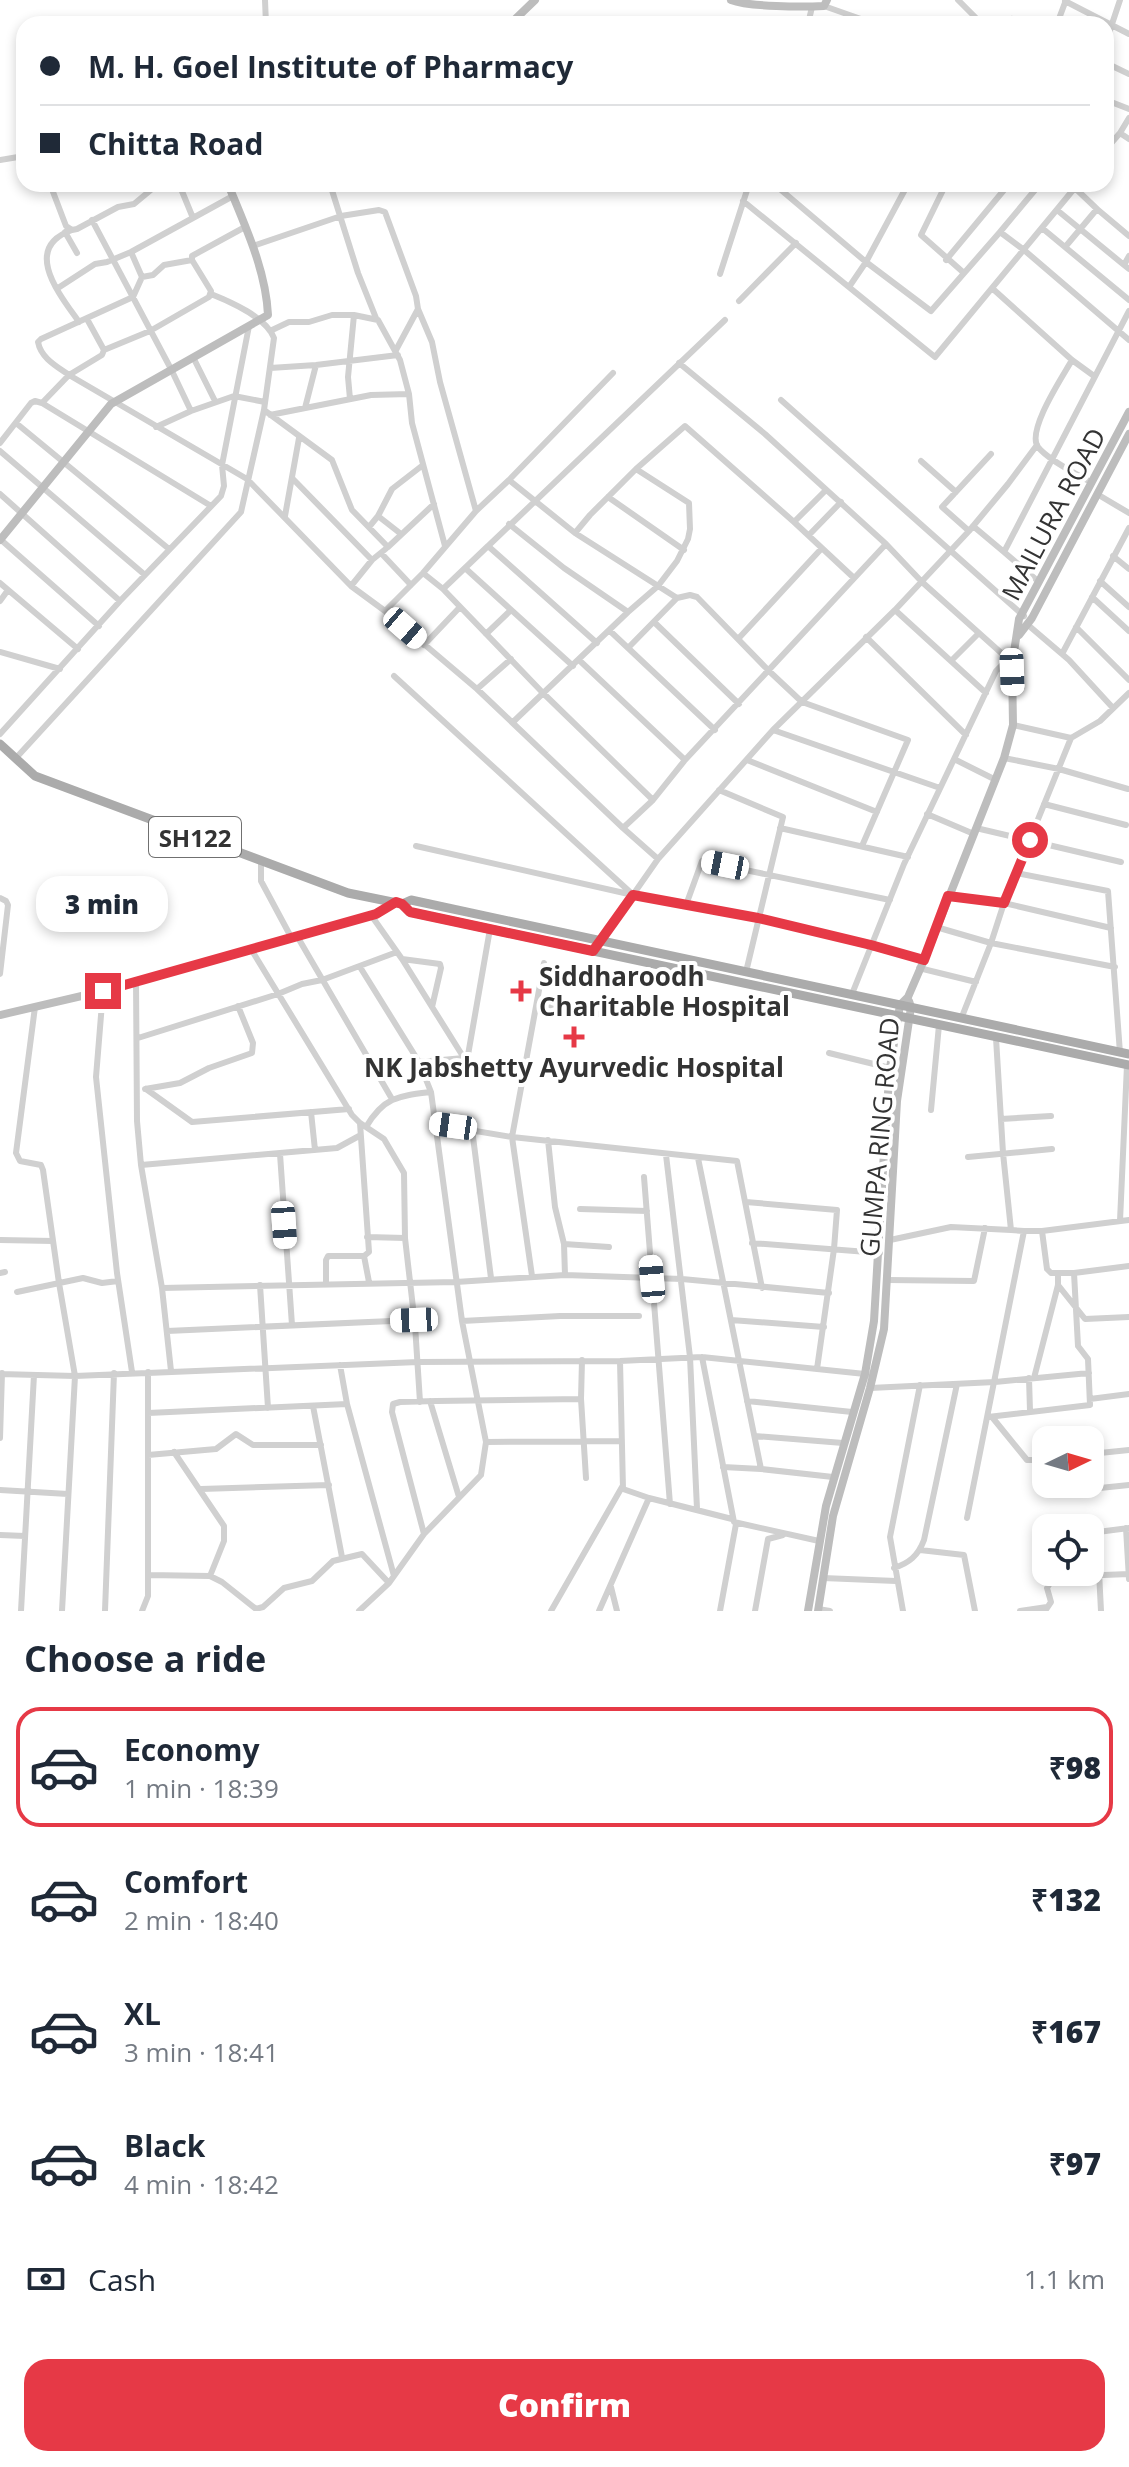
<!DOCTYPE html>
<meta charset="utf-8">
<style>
:root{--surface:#fff;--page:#f2f2f3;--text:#1f2937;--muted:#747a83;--line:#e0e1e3;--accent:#e63946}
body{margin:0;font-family:"Open Sans",sans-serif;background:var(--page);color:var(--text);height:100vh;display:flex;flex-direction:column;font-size:30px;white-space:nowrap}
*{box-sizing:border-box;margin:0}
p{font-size:26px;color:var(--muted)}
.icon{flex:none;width:44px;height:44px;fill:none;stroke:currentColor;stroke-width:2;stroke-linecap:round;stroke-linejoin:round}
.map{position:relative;height:1611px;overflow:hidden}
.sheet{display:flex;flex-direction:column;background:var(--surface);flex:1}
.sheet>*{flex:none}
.banner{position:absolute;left:16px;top:16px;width:1098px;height:176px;border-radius:24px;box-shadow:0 4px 12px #0003;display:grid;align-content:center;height:176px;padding:0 24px;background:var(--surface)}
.needle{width:52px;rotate:85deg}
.tools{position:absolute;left:1032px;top:1426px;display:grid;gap:16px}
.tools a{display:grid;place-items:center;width:72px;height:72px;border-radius:16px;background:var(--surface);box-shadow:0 4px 12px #0003;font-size:40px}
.end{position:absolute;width:36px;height:36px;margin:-18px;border:10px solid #e63946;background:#fff;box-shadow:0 0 0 4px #fff}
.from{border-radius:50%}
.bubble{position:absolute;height:56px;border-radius:24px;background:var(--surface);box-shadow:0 4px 12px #0003;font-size:26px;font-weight:800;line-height:56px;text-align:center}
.car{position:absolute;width:24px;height:48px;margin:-24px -12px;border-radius:10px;box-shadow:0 0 6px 2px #0007;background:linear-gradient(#fff 24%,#345 0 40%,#fff 0 76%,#345 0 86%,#fff 0)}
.banner b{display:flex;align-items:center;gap:28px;height:76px;font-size:30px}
.banner b+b{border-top:2px solid var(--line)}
.banner i{width:20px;height:20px;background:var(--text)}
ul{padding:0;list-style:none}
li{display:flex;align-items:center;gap:24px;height:120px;margin:0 16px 12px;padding:0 8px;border:4px solid transparent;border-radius:24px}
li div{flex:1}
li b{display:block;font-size:30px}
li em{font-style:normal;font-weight:800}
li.active{border-color:var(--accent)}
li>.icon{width:72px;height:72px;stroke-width:1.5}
h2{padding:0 24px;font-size:36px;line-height:96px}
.pay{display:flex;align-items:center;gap:20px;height:88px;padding:0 24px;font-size:30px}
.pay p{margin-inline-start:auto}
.primary-button{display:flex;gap:16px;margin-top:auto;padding:16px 24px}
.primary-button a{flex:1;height:92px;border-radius:24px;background:var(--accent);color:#fff;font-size:32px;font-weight:800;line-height:92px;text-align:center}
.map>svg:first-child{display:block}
</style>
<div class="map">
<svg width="1129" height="1611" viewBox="0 0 1129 1611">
<rect width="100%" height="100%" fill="#fff"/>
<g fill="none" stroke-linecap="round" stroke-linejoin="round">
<path stroke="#d0d0d0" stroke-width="6" d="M265 0 266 24
M958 0 982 24
M1065 1 1129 34
M824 6 875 24
M1012 19 1018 24
M250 24 347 23
M808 24 812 7
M1057 24 1066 0
M1106 42 1120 0
M1106 63 1129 74
M1106 100 1129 109
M1129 118 1120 133 1129 139
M1106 149 1120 133
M0 160 24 156
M50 184 66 226 72 230 77 229 118 207 134 204 158 184
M179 184 193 218
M330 184 358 273 376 318
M774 184 866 262 931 311 1000 232 1024 250 1129 340
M946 184 921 235 964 273
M1075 188 1097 209
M743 201 935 357 1078 184
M1057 210 1124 265
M92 220 171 369 191 411
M1042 228 1129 300
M72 230C21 248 60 295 79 322
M65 232 77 253
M1000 232 1040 184
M253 246 341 216 379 210 385 212 416 296 418 309 432 342 440 382 476 511
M1066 246 1097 209 1129 236
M131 252 142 277 133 297 41 339 38 342C41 358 56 366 69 375L247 479 351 586 385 611 477 689 623 828
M1129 256 1124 265 1129 269
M946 260 1009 184
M720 274 749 184
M142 277 153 275 164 265 192 260
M849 287 866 262 908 184
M58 288 95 264 107 262 131 252 233 196
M993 289 1072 360 1094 376
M739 301 796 243
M270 331 289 322H309L332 315H354L378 320 400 360 409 394 412 423 445 546
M104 350 150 331 209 297 211 291 192 260V256L245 227
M396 350 418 309
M193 357 215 401
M1072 360C1063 376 1026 431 1038 447 1048 460 1077 474 1092 483
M679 363 765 434 886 544 922 582 1008 659
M270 368 316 365 398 355
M350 399 348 377 354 315
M781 400 1024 616
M42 403 69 375 102 355 104 350 87 319
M305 408 316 365
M264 410 332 460 352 510 388 547 372 560 351 586
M270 415 371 395 409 394
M16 423 169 549
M156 427 191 411 234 396 265 402
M0 443 31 403 35 401 42 403 211 506
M0 451 145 575
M921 461 956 492
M292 478 372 560
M509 480 613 373
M0 494 120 601
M1097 494 1129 513
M608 497 684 550
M285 516 299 438
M378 516 401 534
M794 522 826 490
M509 524 564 568 628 612
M973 526 1004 552
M369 527 378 516 392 489 423 465
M969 531 942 507 991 454
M575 533 590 515 636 469 685 426 794 522 854 578
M809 535 841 502
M0 539 99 626
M388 547 434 504
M486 548 725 320
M381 553 411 585
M1113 556 1129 569
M465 568 573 666
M423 573 443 589 543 693 653 800
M1100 581 1129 607
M1039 582 1004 552 1129 311
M0 583 78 649
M443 589 488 546 597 643
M1092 597 1129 631
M677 598 690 595 697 597 769 671 802 702 908 740 862 846
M0 601 8 590
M895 610 986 693
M385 611 423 573 476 511 509 480 575 533 677 598 628 648
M654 622 739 704
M1028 625 1069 660 1113 708
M1076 627 1129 680
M610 631 715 730
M486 634 510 611
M866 637 966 735
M738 639 822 548
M424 645 460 607
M0 652 60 669
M1062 654 1129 528
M579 660 685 760
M951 661 979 633
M394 676 630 892
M477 689 511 659
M513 722 628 612 658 586 677 561 688 539 690 529 689 503 636 469
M1013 725 1071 738
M773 730 940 788
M0 734 120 601 221 496 224 486 222 465 249 326
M16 758 241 512 264 410 274 338C266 317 231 302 211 294
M1004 758 1059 769 1128 789
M954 759 996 780
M747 760 877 812
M719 790 783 817 746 972
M1044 804 1126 825
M927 814 974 834
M780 828 908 857
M976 828 1121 862
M416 846 633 895 758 918 924 960
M658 859 623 828 653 800 685 760 886 544
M261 861V881L291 937
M1016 873 1108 891 1120 1053
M948 896 1004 903 1111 928
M0 898 6 901 8 905 0 974
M686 905 702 861 890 900
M371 915 402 959 464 1058
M936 927 991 943 1115 967
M297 936 392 1099
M600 942 658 859 773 730 895 610 969 531 1008 484 1037 445
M251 949 352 1115 360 1123 384 1139 404 1173 405 1238 415 1325 420 1402
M402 959 440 964 441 968 432 1007
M360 967 419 1062 431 1092 462 1321 486 1442 621 1441
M919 968 976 982
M136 980 137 1121 141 1165 162 1288 171 1371
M103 991 96 1077 117 1273 132 1372
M852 994 904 864 996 671 1008 659 1010 660
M538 1003 598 1014
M35 1007 16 1153 20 1161 41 1165 43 1170 59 1283 75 1376 62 1611
M961 1019 991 943 1004 903 1071 738 1100 721 1129 693
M138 1038 278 994 302 984 322 980 397 952
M996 1038 1003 1153 1011 1230 1024 1231
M829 1053 890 1068
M419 1062 464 1058 468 1055 490 929
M145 1089 180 1083 209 1068 252 1053 253 1043 238 1006
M146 1089 192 1122 349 1109
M931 1110 939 1025
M311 1112 315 1150
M1001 1119 1051 1116
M434 1124 512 1137 737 1161 762 1288
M366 1127C384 1097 398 1096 431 1092
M472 1129 491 1278
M548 1140 555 1207 564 1244 565 1275
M280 1154 292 1325
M666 1155 690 1357 697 1509
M968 1157 1052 1149
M698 1158 761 1469
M141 1165 337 1148 359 1136
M644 1177 670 1504
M746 1202 837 1210 834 1249 817 1369
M580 1209 647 1211
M1120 1221 1127 1065
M1042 1231 1047 1269 1051 1273H1074L1129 1266
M367 1237 405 1238
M0 1240 53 1241
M890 1240 951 1227 1011 1230
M752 1243 880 1253
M564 1244 609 1247
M364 1256 369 1282
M0 1273 5 1272
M532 1276 512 1137 544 963
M888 1280 974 1281 985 1228
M326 1283V1260L328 1256H364L369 1252 360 1123
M260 1285 268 1408
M1058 1285 1085 1319 1129 1317
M162 1288 456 1282 565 1275 682 1279 829 1293
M17 1292 83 1278 102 1283 118 1281
M731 1320 824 1327
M462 1321 560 1316H639
M167 1331 414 1320
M702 1357 734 1522 819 1541
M582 1360 581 1399 586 1478
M620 1361 623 1489 649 1498 732 1519
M340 1365 347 1404 394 1576
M0 1374 75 1376 418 1362 620 1361 702 1357 865 1374
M1029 1378 1030 1411
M1034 1378 1058 1285V1274
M870 1388 995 1382 1089 1373
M1090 1399 1129 1394
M430 1401 459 1497
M747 1401 852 1412
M313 1406 342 1557
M148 1413 347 1404
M988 1417 1090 1405 1088 1359 1078 1346 1074 1273
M992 1417 1027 1460H1046
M755 1436 843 1443
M0 1438 2 1373
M174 1452 224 1526V1541L210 1576
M1090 1454 1129 1450
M148 1455 216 1449 236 1434 253 1445H321
M723 1467 761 1469 833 1477
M201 1489 329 1485
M0 1490 68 1494
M1052 1493 1129 1485
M967 1518 1024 1231H1042L1129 1220
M1126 1528 1129 1579
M1097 1532 1101 1611
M1090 1533 1129 1528
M424 1534 392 1412 393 1404 400 1402 436 1401 581 1399
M0 1535 25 1536
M920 1550 964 1555 975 1611
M1090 1554 1097 1543
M894 1568C909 1563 918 1556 924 1540L957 1384
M148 1575 210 1576 222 1582 256 1609 263 1607 284 1588 312 1581 333 1561 362 1554 389 1583
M1053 1577 1129 1574
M823 1578 896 1581
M611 1587 617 1611
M818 1609 830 1611
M21 1611 34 1375
M105 1611 114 1373
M142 1611 148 1596V1372
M359 1611 389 1583 424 1534 481 1475 486 1442
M551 1611 622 1487
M599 1611 649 1498
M720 1611 736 1524
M755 1611 768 1539 783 1535
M903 1611 890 1537 920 1385
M1020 1611 1047 1607
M1045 1611 1051 1602 1047 1588 1057 1572"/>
<path stroke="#bdbdbd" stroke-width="8" d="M731 0C749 7 803 7 824 6L827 0
M510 24 535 0
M0 540 111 404 268 315C266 270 245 226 228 184
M1019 635 1032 618 1129 434
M0 1015 103 991 376 914 396 902
M808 1611 826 1506 865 1374 874 1321 886 1118 890 1068 900 1005 908 997 924 960 1004 758 1013 725 1012 665 1019 619 1129 412
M818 1611 833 1516 870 1388 884 1329 897 1101 911 1007 909 1001"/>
<path stroke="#ababab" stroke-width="9" d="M0 744 35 776 348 893 402 904 411 900 1129 1054
M402 904 410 912 1129 1065"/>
</g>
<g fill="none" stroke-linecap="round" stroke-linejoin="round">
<path stroke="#e63946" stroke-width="10" d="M103 991 376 914 396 902 402 904 410 912 593 951 633 895 758 918 871 945 924 960 948 896 1004 903 1030 840"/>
</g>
<g fill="#e63946" stroke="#fff" stroke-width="3">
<path d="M517 979h8v8h8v8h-8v8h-8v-8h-8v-8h8z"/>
<path d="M570 1025h8v8h8v8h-8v8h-8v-8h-8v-8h8z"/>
</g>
<g text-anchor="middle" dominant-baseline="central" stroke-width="8" stroke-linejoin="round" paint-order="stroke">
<rect fill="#fff" stroke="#707070" stroke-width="2" x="149" y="817" width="92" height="40" rx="6"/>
<g font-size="24" font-weight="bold" fill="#333">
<text x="195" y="837">SH122</text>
</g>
<g font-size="26" fill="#333" stroke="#fff">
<text transform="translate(1053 514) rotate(-62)">MAILURA ROAD</text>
<text transform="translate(879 1137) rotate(-85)">GUMPA RING ROAD</text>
</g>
<g font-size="26" font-weight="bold" fill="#333" stroke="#fff" text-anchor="start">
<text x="539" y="976">Siddharoodh<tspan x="539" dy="30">Charitable Hospital</tspan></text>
<text x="574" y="1067" text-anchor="middle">NK Jabshetty Ayurvedic Hospital</text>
</g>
</g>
</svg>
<div class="tools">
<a><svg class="needle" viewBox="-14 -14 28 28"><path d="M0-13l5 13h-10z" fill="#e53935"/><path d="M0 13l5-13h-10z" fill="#747a83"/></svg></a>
<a><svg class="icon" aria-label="locate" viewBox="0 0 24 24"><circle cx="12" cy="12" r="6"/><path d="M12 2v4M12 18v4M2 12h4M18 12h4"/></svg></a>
</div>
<i class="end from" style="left:1030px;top:840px"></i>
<i class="end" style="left:103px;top:991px"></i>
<div class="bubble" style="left:36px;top:876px;width:132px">3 min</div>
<i class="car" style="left:405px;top:628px;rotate:131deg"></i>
<i class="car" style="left:1012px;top:672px;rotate:178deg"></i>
<i class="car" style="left:725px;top:865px;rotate:281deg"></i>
<i class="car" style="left:453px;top:1126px;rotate:278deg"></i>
<i class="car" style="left:284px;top:1225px;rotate:176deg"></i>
<i class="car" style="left:652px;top:1279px;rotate:355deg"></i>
<i class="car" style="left:414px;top:1320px;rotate:268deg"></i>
<div class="banner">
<b><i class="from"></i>M. H. Goel Institute of Pharmacy</b>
<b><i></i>Chitta Road</b>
</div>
</div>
<section class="sheet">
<h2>Choose a ride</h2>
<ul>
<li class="active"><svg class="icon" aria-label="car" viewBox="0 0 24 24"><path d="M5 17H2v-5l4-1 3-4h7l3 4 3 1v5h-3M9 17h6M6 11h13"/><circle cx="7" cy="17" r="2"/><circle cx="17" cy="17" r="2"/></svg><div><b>Economy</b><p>1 min · 18:39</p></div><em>₹98</em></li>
<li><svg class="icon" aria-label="car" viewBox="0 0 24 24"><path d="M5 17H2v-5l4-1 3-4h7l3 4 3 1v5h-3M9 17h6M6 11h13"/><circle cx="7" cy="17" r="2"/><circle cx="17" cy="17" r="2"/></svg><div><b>Comfort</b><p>2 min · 18:40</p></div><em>₹132</em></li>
<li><svg class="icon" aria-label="car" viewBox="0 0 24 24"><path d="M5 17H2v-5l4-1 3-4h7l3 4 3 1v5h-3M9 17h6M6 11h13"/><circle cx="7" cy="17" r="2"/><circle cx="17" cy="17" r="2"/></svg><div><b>XL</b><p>3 min · 18:41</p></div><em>₹167</em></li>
<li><svg class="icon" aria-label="car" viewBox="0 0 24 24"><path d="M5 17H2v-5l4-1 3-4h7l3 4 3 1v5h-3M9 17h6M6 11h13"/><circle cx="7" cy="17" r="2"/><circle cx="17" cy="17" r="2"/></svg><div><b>Black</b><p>4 min · 18:42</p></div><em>₹97</em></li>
</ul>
<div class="pay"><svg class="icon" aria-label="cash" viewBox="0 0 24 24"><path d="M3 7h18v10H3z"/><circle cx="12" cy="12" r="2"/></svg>Cash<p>1.1 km</p></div>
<div class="primary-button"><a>Confirm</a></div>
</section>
